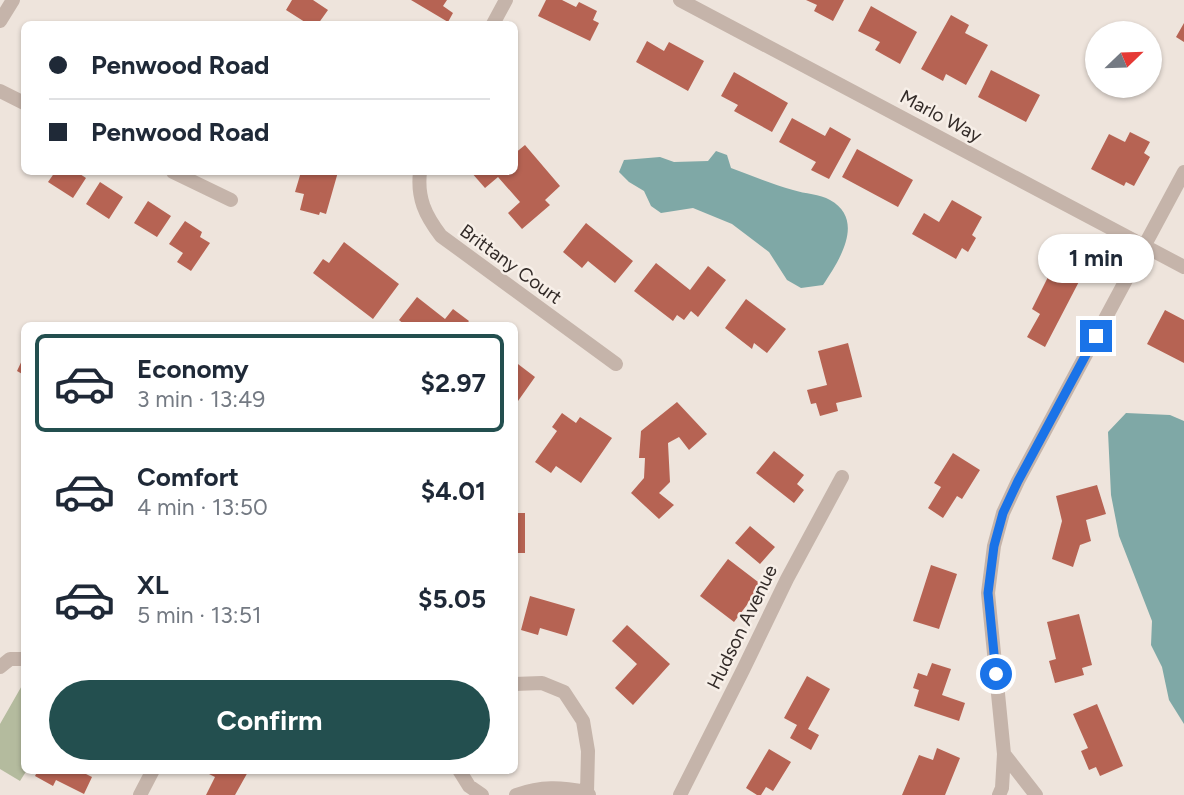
<!DOCTYPE html>
<meta charset="utf-8">
<style>
:root{--surface:#fff;--page:#f2f2f3;--text:#1f2937;--muted:#747a83;--line:#e0e1e3;--accent:#234f4f}
body{margin:0;font-family:Figtree,sans-serif;background:var(--page);color:var(--text);height:100vh;display:flex;flex-direction:column;font-size:26px;white-space:nowrap}
*{box-sizing:border-box;margin:0}
p{font-size:23px;color:var(--muted)}
.icon{flex:none;width:38px;height:38px;fill:none;stroke:currentColor;stroke-width:2;stroke-linecap:round;stroke-linejoin:round}
.map{position:relative;flex:1;overflow:hidden}
.panel{position:absolute;left:21px;top:322px;width:497px;height:452px;display:flex;flex-direction:column;background:var(--surface);border-radius:10px;box-shadow:0 2px 5px #0004}
.panel>*{flex:none}
.top-card{position:absolute;left:21px;top:21px;width:497px;height:154px;border-radius:10px;box-shadow:0 2px 5px #0004;display:grid;align-content:center;height:154px;padding:0 28px;background:var(--surface)}
.needle{width:46px;rotate:67deg}
.controls{position:absolute;left:1085px;top:21px;display:grid;gap:14px}
.controls a{display:grid;place-items:center;width:77px;height:77px;border-radius:50%;background:var(--surface);box-shadow:0 2px 5px #0004;font-size:35px}
.end{position:absolute;width:32px;height:32px;margin:-16px;border:9px solid #1a73e8;background:#fff;box-shadow:0 0 0 4px #fff}
.from{border-radius:50%}
.bubble{position:absolute;height:49px;border-radius:24px;background:var(--surface);box-shadow:0 2px 5px #0004;font-size:23px;font-weight:700;line-height:49px;text-align:center}
.top-card b{display:flex;align-items:center;gap:24px;height:66px;font-size:26px}
.top-card b+b{border-top:2px solid var(--line)}
.top-card i{width:18px;height:18px;background:var(--text)}
ul{padding:12px 0 0;list-style:none}
li{display:flex;align-items:center;gap:21px;height:98px;margin:0 14px 10px;padding:0 14px;border:4px solid transparent;border-radius:10px}
li div{flex:1}
li b{display:block;font-size:26px}
li em{font-style:normal;font-weight:700}
li.selected{border-color:var(--accent)}
li>.icon{width:63px;height:63px;stroke-width:1.5}
.cta{display:flex;gap:14px;margin-top:auto;padding:14px 28px}
.cta a{flex:1;height:80px;border-radius:42px;background:var(--accent);color:#fff;font-size:28px;font-weight:700;line-height:80px;text-align:center}
.map>svg:first-child{display:block}
</style>
<div class="map">
<svg width="1184" height="795" viewBox="0 0 1184 795">
<rect width="100%" height="100%" fill="#eee4dc"/>
<path fill="#b4bb9e" d="M24 682V770H27L20 781 0 769V724Z"/>
<path fill="#7fa8a6" d="M716 151 727 155 731 168C752 176 772 184 793 190 805 194 820 194 830 200 866 220 839 261 823 285L801 288 787 280 769 252 732 224 693 208 661 213 651 206 644 191 629 182 619 172 624 160 660 157 674 162 708 161Z
M1126 413 1170 415 1184 421V724L1169 700 1162 667 1151 645 1152 621 1119 536 1111 495 1108 432Z"/>
<path fill="#b66353" d="M292 0H313L328 10 318 24H308L286 10Z
M411 0H447L443 6 453 13 448 22Z
M546 0H562L576 7 579 2 597 11 593 20 599 23 590 41 538 16Z
M806 0H844L833 21 814 11 817 5Z
M871 6 917 32 900 64 875 50 880 42 858 31Z
M951 15 969 25 965 33 988 45 966 85 946 74 943 81 921 69Z
M1184 23V42L1176 37Z
M647 41 664 51 669 42 704 61 688 91 636 62Z
M991 70 1040 95 1026 122 978 97Z
M734 72 788 103 772 132 734 111 738 105 721 96Z
M792 118 825 136 830 127 851 139 829 179 811 170 816 162 779 142Z
M1130 132 1150 142 1144 153 1150 157 1134 186 1126 182 1124 186 1091 169 1109 134 1125 142Z
M525 145 560 186 545 200 550 205 522 229 508 213 520 202 498 177 485 188 471 172H514V154Z
M857 149 913 180 898 207 842 177Z
M55 172H77L86 178 73 198 48 182Z
M301 172H338L326 214 320 212 319 215 300 210 304 194 295 192Z
M100 182 123 197 109 219 86 204Z
M952 200 982 217 972 235 976 238 968 252 962 248 956 259 912 234 924 213 939 222Z
M148 201 171 216 157 237 134 223Z
M185 221 202 232 200 237 210 243 191 271 177 262 183 253 169 244Z
M586 223 633 261 615 283 588 261 582 268 563 252Z
M344 242 399 284 373 319 313 273 323 259 329 263Z
M1066 260 1085 270 1045 347 1027 337 1040 314 1032 309 1049 275 1056 279Z
M656 263 690 290 708 266 726 280 698 317 691 311 684 320 677 315 673 321 634 291Z
M417 297 445 319 453 309 469 321 465 326H406L399 320Z
M746 299 786 329 767 353 754 343 752 349 725 328Z
M1165 310 1184 320V363L1147 344Z
M848 343 862 397 836 403 838 411 820 416 816 403 811 404 807 390 827 385 818 351Z
M24 356V375L17 371Z
M514 361 535 377 518 401 514 398Z
M677 402 707 434 689 450 679 437 668 443 670 482 659 493 674 505 659 519 631 493 644 478 645 458H639L641 431Z
M562 413 576 423 580 417 612 438 581 483 556 466 551 473 535 462 557 431 552 427Z
M774 451 804 475 797 484 804 490 794 503 756 473Z
M953 453 980 470 962 499 957 496 943 518 928 508 941 487 934 483Z
M1097 485 1106 514 1086 520 1091 541 1080 545 1073 567 1052 559 1062 521 1056 496Z
M514 513H525V553H514Z
M750 526 775 547 760 564 735 543Z
M728 559 762 585 734 622 700 596Z
M931 565 957 574 939 629 913 621Z
M530 596 575 609 567 636 540 628 538 635 521 630Z
M1079 614 1092 665 1082 668 1084 675 1055 683 1049 661 1056 659 1047 622Z
M627 625 670 664 633 705 615 688 637 664 612 641Z
M932 663 951 669 942 695 965 703 959 721 914 706 919 690 913 688 918 673 927 676Z
M807 676 830 689 808 729 819 735 811 750 790 738 797 725 784 718Z
M1097 704 1123 766 1100 776 1096 767 1089 770 1081 751 1088 748 1073 714Z
M937 748 960 758 945 795H902L919 755 933 760Z
M769 749 791 762 773 791 766 787 761 795H757L746 788Z
M38 770H86L84 773 92 777 84 794 56 780 53 786 35 776Z
M209 770H249L235 795H206L215 777 207 773Z
M374 770H392L391 774 374 772Z"/>
<g fill="none" stroke-linecap="round" stroke-linejoin="round">
<path stroke="#c5b4aa" stroke-width="14" d="M680 0 1184 267
M0 21 13 0
M493 24 506 0
M0 91 24 103
M173 172 231 200
M420 172C417 198 425 215 441 236L616 364
M0 667 10 659H24
M514 684 542 683 564 692 583 721 588 751 587 792
M459 770 469 786 482 795
M140 795 153 770
M516 795C542 786 560 787 587 792L589 795
M680 795 743 670 787 579 842 477
M999 795 1002 788 1004 754
M1036 795 1004 754 988 593 994 546 1003 513 1018 481 1184 172"/>
</g>
<g fill="none" stroke-linecap="round" stroke-linejoin="round">
<path stroke="#1a73e8" stroke-width="9" d="M996 674 988 593 994 546 1003 513 1018 481 1096 336"/>
</g>
<g text-anchor="middle" dominant-baseline="central" stroke-width="5" stroke-linejoin="round" paint-order="stroke">
<g font-size="19" fill="#332b28" stroke="#f7efe8">
<text transform="translate(941 116) rotate(28)">Marlo Way</text>
<text transform="translate(511 264) rotate(36)">Brittany Court</text>
<text transform="translate(742 627) rotate(-64)">Hudson Avenue</text>
</g>
</g>
</svg>
<div class="controls">
<a><svg class="needle" viewBox="-14 -14 28 28"><path d="M0-13l5 13h-10z" fill="#e53935"/><path d="M0 13l5-13h-10z" fill="#747a83"/></svg></a>
</div>
<i class="end from" style="left:996px;top:674px"></i>
<i class="end" style="left:1096px;top:336px"></i>
<div class="bubble" style="left:1038px;top:234px;width:116px">1 min</div>
<div class="top-card">
<b><i class="from"></i>Penwood Road</b>
<b><i></i>Penwood Road</b>
</div>
<section class="panel">
<ul>
<li class="selected"><svg class="icon" aria-label="car" viewBox="0 0 24 24"><path d="M5 17H2v-5l4-1 3-4h7l3 4 3 1v5h-3M9 17h6M6 11h13"/><circle cx="7" cy="17" r="2"/><circle cx="17" cy="17" r="2"/></svg><div><b>Economy</b><p>3 min · 13:49</p></div><em>$2.97</em></li>
<li><svg class="icon" aria-label="car" viewBox="0 0 24 24"><path d="M5 17H2v-5l4-1 3-4h7l3 4 3 1v5h-3M9 17h6M6 11h13"/><circle cx="7" cy="17" r="2"/><circle cx="17" cy="17" r="2"/></svg><div><b>Comfort</b><p>4 min · 13:50</p></div><em>$4.01</em></li>
<li><svg class="icon" aria-label="car" viewBox="0 0 24 24"><path d="M5 17H2v-5l4-1 3-4h7l3 4 3 1v5h-3M9 17h6M6 11h13"/><circle cx="7" cy="17" r="2"/><circle cx="17" cy="17" r="2"/></svg><div><b>XL</b><p>5 min · 13:51</p></div><em>$5.05</em></li>
</ul>
<div class="cta"><a>Confirm</a></div>
</section>
</div>
